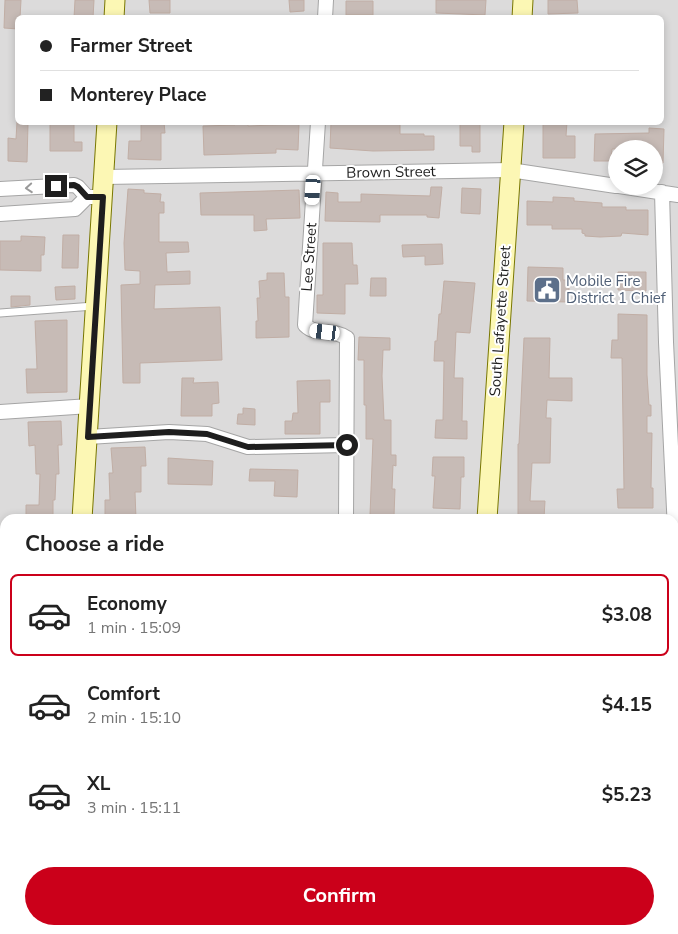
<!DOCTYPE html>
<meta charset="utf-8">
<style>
:root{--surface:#fff;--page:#f6f6f6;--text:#222;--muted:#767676;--line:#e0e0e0;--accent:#cb001a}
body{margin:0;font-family:"Nunito Sans",sans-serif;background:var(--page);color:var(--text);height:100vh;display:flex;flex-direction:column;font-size:19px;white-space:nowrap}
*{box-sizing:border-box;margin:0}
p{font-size:16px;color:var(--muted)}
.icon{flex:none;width:28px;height:28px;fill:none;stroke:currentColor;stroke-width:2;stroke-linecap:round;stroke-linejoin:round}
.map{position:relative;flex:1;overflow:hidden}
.sheet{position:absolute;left:0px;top:514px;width:679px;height:421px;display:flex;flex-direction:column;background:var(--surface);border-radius:15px 15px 0 0;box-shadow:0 2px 8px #0003}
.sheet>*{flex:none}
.hud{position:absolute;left:15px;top:15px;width:649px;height:110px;border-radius:8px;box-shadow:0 2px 8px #0003;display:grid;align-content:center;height:110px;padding:0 25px;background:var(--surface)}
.controls{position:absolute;left:608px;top:140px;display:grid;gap:10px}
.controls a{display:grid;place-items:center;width:55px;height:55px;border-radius:50%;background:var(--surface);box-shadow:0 2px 8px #0003;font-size:25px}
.end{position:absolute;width:22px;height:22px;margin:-11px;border:6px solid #1e1e1e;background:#fff;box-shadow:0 0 0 2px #fff}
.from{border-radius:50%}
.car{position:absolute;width:15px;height:30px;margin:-15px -8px;border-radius:6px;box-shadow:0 0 4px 1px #0007;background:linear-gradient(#fff 24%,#345 0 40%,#fff 0 76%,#345 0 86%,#fff 0)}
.hud b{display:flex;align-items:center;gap:18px;height:48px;font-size:19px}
.hud b+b{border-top:1px solid var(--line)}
.hud i{width:12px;height:12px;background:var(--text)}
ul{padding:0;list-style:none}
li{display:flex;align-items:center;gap:15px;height:82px;margin:0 10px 8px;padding:0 15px;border:2px solid transparent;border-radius:8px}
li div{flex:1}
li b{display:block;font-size:19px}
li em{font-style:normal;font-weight:700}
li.current{border-color:var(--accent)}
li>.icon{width:45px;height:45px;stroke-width:1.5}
h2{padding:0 25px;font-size:22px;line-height:60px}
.primary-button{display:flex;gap:10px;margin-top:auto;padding:10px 25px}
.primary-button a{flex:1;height:58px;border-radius:30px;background:var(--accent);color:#fff;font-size:20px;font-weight:700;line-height:58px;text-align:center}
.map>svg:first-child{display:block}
</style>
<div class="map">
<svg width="678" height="934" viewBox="0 0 678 934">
<rect width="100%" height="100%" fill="#efeae3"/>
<path fill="#dcdbdb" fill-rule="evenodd" d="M0 0H678V606L676 607 678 615V934H627L625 930H674V519H5V821H0ZM18 18H661V122H18ZM616 149H654V186H616Z"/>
<path fill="#f1d1d4" d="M0 821H5V930H625L627 934H0Z"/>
<path fill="#e2e2e2" d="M0 812H3L1 825H5V930H35L34 934H0Z"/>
<path fill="#c7bbb6" stroke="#c1aea5" d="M5 0H21L20 18H18V29L4 28Z
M75 0H94L93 18H74Z
M149 0H170V13H150Z
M289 0H304V11L290 12Z
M436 0H486L485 15 436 13Z
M548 0H577L578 13 548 14Z
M346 1H373V15H346Z
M17 122 28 123 27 162 8 161V138L16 139Z
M50 122H74V142H82V151H50Z
M141 122H164L165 133H161V160L128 159 129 141H141Z
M331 122H400V134H424V136H434V150L373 151 330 148Z
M460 122H480V152H472V146H460Z
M543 122H567L566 136H575V158H543Z
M235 123H248V126L299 124 298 150 276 149V153L204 155 203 126 235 125Z
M649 128 664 129 663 163H654V149H612L611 161H594L595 134 649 133Z
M431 187H442L439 218 427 217V215H380V222L325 221 326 192 338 193V202H361V194L430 196Z
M462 188 481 189 480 214 461 213Z
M128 189 144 190V193L161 194 160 202H164V213H159V242H188L189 252 166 253 167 272 190 271V284L155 285 154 309 220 307 222 360 140 363V383H123L121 285 140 284V271L125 270 124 243Z
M299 190 300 218 266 219 267 230 254 231V215H201L200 193Z
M553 197 574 198V201L602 203V207H626V210H648V235L622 233 621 236 600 237 585 236V234L582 233V229H552V225H527V201L553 202Z
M63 235H79L78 268H62Z
M21 236 45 237 44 255H41V271L0 270V241H21Z
M323 243H352L353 265H357L358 284H345V314L317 313V295H323Z
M442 244 443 264 425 265V256L403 257 402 245Z
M528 267 563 268V280H569V302L527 301Z
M618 272H646V291L618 290Z
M267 273H284L285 297H289V337L256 338V321H258L257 298H260L259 281 267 280Z
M371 278H386V296H370Z
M444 281 475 283 470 333 456 332 454 378H463L462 421H467V439L435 438 436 420H443L444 361H434L435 341H437L439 314H441Z
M75 286V299L56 300 55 287Z
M11 296H30V305L11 307Z
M618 314 647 315V375L649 405H651V416H647V433H652L651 488H653V508H618L617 489H624L622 358H611L612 340H618Z
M67 320V392L27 393 26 369H37L35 321Z
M359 337 390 338V350H383L382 376 384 420H391V455H396V466L393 465 392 489H395L394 516 370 515 373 439H366V405H364V360H358Z
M524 338H550L549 378H572V401L547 400 546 418H551L550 463H532L530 501H545L544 518H518V444H519Z
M182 378H194L193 383 218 382 219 403 212 404V416H181Z
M330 380V402H320V434H285V421H292L293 413H298L297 381Z
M243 408 255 409V425L237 424 238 414H243Z
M61 421 62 445H58L59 474H56L55 500H53V519H26V505H39L40 474H36L35 445 29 446 28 422Z
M145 447 146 466H141V492H135L136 519H105V500H110L109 473H113L111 448Z
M433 457H464V477H461L460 509 433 508 435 476H432Z
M168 458 213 461 212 485 168 484Z
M250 469 298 470 297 497 274 496 275 481H249Z"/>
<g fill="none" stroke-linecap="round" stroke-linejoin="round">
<g stroke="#a5a5a5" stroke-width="9">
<path id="lane" d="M0 313 94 306
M219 930V934
M296 930 297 934"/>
</g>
<g stroke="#a5a5a5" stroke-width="16">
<path id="street" d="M325 18 326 0
M318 122 305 325C317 337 333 328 347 338L346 519
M104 177 510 170 616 186
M619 186 678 195
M0 189 74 185 78 187 87 197H103
M662 192 666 342 678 593
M0 214 75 209 87 197
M0 412 90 406
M88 437 169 432 207 434 248 447 347 445
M0 580H5
M378 930 380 934
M633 930 635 934"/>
</g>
<g stroke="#797700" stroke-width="21">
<path id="secondary" d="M114 18 115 0
M522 18 523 0
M82 519 107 122
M487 519 514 122
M56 934V930"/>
</g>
<g stroke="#975200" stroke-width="24">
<path id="primary" d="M674 779 678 777
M240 934 251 930"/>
</g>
<use href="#lane" stroke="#fff" stroke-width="7"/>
<use href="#street" stroke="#fff" stroke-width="14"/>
<use href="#secondary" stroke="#fcf7b4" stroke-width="19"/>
<use href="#primary" stroke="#ffc698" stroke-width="21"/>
</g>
<defs><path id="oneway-chevron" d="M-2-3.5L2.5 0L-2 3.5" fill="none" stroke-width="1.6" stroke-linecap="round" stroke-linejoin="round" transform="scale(1.25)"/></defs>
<use stroke="#9a9a9a" href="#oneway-chevron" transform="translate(29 188) rotate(176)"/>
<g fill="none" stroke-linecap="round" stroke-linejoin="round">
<path stroke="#1e1e1e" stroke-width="6" d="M56 186 74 185 78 187 87 197H103L88 437 169 432 207 434 248 447 347 445"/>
</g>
<defs>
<g id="civic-square" transform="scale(1.4375)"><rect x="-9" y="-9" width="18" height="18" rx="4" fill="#5c6f8a" stroke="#fff"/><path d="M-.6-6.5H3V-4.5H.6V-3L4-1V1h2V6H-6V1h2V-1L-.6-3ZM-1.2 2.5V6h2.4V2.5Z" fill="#fff"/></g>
</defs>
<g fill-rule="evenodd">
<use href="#civic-square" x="547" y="290"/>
</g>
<g text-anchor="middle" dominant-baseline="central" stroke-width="4" stroke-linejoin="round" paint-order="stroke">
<g font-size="15" fill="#1e1e1e" stroke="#fff">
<text transform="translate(391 172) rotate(-1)">Brown Street</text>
<text transform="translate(309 257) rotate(-86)">Lee Street</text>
<text transform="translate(500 321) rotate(-86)">South Lafayette Street</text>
</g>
<g font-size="15" fill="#4e5e75" stroke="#fff" text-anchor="start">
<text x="566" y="281">Mobile Fire<tspan x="566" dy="17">District 1 Chief</tspan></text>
</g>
</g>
</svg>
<div class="controls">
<a><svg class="icon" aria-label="layers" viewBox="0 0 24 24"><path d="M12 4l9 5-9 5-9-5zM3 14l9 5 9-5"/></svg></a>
</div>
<i class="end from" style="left:347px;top:445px"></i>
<i class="end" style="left:56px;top:186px"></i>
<i class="car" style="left:313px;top:190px;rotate:184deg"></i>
<i class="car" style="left:325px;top:332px;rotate:277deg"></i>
<div class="hud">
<b><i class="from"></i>Farmer Street</b>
<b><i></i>Monterey Place</b>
</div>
<section class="sheet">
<h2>Choose a ride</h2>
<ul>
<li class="current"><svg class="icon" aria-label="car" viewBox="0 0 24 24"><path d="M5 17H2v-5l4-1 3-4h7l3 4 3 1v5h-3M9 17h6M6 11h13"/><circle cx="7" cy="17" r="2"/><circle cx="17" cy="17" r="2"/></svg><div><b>Economy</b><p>1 min · 15:09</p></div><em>$3.08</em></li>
<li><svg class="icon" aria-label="car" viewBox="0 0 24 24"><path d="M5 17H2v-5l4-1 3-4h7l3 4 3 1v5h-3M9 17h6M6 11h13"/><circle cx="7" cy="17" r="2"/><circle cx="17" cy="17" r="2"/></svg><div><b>Comfort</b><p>2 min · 15:10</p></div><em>$4.15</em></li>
<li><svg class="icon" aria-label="car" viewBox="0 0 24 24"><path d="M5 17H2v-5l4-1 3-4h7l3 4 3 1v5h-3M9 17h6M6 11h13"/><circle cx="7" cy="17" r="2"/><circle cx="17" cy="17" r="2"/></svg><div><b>XL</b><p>3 min · 15:11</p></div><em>$5.23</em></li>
</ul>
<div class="primary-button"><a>Confirm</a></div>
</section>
</div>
